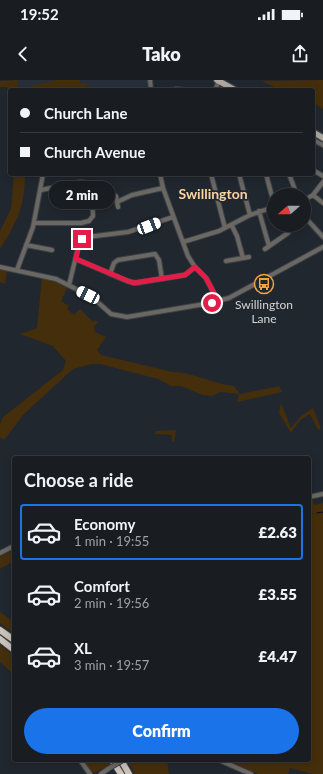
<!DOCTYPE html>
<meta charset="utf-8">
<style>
:root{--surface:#191d22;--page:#22262a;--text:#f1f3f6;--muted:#9fa2a5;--line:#373b40;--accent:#1a73e8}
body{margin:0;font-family:Lato,sans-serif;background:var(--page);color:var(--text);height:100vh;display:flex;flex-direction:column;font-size:15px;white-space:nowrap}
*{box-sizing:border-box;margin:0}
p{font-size:13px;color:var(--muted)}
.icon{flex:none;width:22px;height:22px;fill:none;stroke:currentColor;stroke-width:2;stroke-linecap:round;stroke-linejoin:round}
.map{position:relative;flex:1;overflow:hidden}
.details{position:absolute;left:12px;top:376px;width:299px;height:306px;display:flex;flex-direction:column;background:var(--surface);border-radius:4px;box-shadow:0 2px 10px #0003,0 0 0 1px var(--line)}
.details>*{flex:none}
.top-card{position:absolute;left:8px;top:8px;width:307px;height:88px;border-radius:4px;box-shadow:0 2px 10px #0003,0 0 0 1px var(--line);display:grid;align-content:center;height:88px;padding:0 12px;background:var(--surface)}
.needle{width:26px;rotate:250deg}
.tools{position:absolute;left:267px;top:108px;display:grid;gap:8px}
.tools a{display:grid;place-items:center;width:44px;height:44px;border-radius:50%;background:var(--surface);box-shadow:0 2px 10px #0003,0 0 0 1px var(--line);font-size:20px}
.end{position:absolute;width:18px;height:18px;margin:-9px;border:5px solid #e11d48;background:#fff;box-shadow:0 0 0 2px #fff}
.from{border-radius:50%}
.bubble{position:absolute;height:28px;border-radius:14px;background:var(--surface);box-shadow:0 2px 10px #0003,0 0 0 1px var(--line);font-size:13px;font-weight:800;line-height:28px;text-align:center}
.car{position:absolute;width:12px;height:24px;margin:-12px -6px;border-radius:5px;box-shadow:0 0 3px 1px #0007;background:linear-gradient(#fff 24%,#345 0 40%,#fff 0 76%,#345 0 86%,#fff 0)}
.top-card b{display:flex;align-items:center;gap:14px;height:38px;font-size:15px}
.top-card b+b{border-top:1px solid var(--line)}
.top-card i{width:10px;height:10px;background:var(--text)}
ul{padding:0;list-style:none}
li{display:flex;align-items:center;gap:12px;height:56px;margin:0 8px 6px;padding:0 4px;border:2px solid transparent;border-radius:4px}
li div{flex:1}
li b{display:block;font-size:15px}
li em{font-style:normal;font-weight:800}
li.active{border-color:var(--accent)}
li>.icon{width:36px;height:36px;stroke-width:1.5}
h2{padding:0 12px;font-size:18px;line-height:48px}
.primary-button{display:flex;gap:8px;margin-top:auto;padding:8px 12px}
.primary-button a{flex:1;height:46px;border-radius:24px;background:var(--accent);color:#fff;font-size:16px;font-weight:800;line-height:46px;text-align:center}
.status{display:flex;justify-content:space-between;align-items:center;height:28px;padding:0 20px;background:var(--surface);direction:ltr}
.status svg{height:11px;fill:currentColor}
header{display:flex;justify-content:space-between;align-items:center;height:52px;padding:0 12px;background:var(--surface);font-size:18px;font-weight:800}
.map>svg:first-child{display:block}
</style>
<div class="status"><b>19:52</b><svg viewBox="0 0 49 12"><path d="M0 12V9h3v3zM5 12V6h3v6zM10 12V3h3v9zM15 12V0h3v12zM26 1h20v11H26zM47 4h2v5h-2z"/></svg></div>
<header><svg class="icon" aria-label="back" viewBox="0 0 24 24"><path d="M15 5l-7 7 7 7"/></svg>Tako<svg class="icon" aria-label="share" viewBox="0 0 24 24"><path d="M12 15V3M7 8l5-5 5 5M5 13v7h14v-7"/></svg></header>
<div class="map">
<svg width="323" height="694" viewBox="0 0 323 694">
<rect width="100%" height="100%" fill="#21272e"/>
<path fill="#262f3b" d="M17 0H147L148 8 133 10H19Z"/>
<path fill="#452e0b" d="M17 0 19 9 56 0H80L81 4 86 3 88 10H10V22L7 7H0V1Z
M323 0V29L316 25 313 30 315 24 313 22V10H280L262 1Z
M14 94H25C25 127 17 142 0 169V151L11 129Z
M0 189 7 190 5 204 0 202Z
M42 197 53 200 67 208 61 221 69 226 67 229 74 235 80 229 93 242 95 240 98 242 94 247 95 252 106 257 97 270 101 275 173 292C193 292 213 304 234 306L240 314 279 306 282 312 237 322 239 314 220 312 213 316 203 315 181 306H171L158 299 100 284H92L73 289 24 334 4 360 0 357V344L3 337 63 290 66 281 53 266 20 254 37 248Z
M281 323 291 348 301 336 313 328 321 348 318 350 310 334 300 340 291 353 279 333Z
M176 350 174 362 172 361V355L155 354 156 351Z
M309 420H313L314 425 323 423V694H313L290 688 288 694H258L227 680H309Z
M14 470V481L0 489V477Z
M0 532 14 542V554L0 543Z
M0 565 14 576V595L0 582Z
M82 680H106L110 685 94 693 88 689Z
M131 680H167L169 694H135L128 682Z"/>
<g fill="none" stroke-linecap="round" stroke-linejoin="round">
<path stroke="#000b29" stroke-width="1" d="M317 433 323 432
M309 434H312"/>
<g stroke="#3d4349" stroke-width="6">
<path id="minor" d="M150 0 151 10
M176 9 186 10
M215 10 219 1
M313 60 323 65
M313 90 323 96
M160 94 163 108 188 176 195 187 206 198 218 221
M211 94 225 148
M239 94 250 135
M266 94 274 124
M289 94 297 115
M313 115 323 123
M116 116 118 127
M304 120 313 115 323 102
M117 122 132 115 163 108
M259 131 269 166
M304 136 323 157
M34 143H81L89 141 93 136 92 113 86 103 81 102 41 110
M232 146 237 156 243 178
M183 162 219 151 250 135 274 127
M26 165 52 170
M265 169 288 153
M76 179 127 201 136 203 185 195 195 187
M226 181 249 177
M0 187 56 199 92 217 111 234 127 237 205 224 229 218 323 167
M17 190 33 147 43 94
M110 194 114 183 118 180 155 174 159 180 162 199
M69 205 79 164 82 159 87 157 128 152 173 137
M309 417 323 414
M0 473 14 466
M80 680 90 694
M219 680 251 694
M101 694 108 689"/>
</g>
<g stroke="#3d4349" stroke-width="8">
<path id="major" d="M217 0 235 10
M313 52 323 58"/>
</g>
<g stroke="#3d4349" stroke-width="8">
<path id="highway" d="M0 550 14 560
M0 559 14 570
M112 680 121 694
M121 680 129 694"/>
</g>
<use href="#minor" stroke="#6b6864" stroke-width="4"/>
<use href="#major" stroke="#b0a9a1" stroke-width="5.5"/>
<use href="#highway" stroke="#cbc3b9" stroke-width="6"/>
<g stroke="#3d4349" stroke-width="6" stroke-linecap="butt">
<path id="minor-bridge" d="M108 689 123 680"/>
</g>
<use href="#minor-bridge" stroke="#6b6864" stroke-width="4"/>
</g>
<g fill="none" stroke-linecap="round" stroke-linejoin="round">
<path stroke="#e11d48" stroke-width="5" d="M82 159 79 164 76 179 133 203 185 195 195 187 206 198 218 221 212 223"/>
</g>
<defs>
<g id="bus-ring" transform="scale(1)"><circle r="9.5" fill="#21272e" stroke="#efa73d" stroke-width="1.5"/><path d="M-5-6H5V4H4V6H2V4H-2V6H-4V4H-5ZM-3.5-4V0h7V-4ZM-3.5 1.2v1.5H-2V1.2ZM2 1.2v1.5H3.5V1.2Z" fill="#efa73d"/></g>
</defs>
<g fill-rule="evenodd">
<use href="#bus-ring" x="264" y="204"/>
</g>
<g text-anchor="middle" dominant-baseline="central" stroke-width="3.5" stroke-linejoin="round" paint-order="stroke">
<g font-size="12" fill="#d1d4d9" stroke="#21272e">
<text x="264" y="224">Swillington<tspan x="264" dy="14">Lane</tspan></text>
</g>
<g font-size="14" font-weight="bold" fill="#fcd3a0" stroke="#21272e">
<text x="213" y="113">Swillington</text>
</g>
</g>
</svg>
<div class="tools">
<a><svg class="needle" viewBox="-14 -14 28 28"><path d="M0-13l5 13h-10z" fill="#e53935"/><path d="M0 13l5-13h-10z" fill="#9fa2a5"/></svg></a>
</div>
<i class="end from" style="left:212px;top:223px"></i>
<i class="end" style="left:82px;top:159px"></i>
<div class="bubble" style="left:49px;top:101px;width:66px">2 min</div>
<i class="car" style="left:149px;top:146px;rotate:69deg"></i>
<i class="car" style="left:88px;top:215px;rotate:296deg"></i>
<div class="top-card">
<b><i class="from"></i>Church Lane</b>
<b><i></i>Church Avenue</b>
</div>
<section class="details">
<h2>Choose a ride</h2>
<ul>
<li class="active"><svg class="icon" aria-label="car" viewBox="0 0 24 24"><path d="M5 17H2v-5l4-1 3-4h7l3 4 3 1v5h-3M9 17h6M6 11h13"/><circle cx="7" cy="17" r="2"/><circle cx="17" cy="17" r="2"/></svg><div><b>Economy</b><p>1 min · 19:55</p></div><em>£2.63</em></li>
<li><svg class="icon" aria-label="car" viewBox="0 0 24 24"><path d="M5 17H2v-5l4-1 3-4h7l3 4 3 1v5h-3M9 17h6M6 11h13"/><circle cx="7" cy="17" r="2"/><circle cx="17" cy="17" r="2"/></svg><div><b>Comfort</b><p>2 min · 19:56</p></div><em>£3.55</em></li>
<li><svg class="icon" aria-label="car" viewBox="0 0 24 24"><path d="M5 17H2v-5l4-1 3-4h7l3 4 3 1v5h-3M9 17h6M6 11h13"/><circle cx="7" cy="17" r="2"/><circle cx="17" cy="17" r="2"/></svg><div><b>XL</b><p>3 min · 19:57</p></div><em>£4.47</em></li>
</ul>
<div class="primary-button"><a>Confirm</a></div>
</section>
</div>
